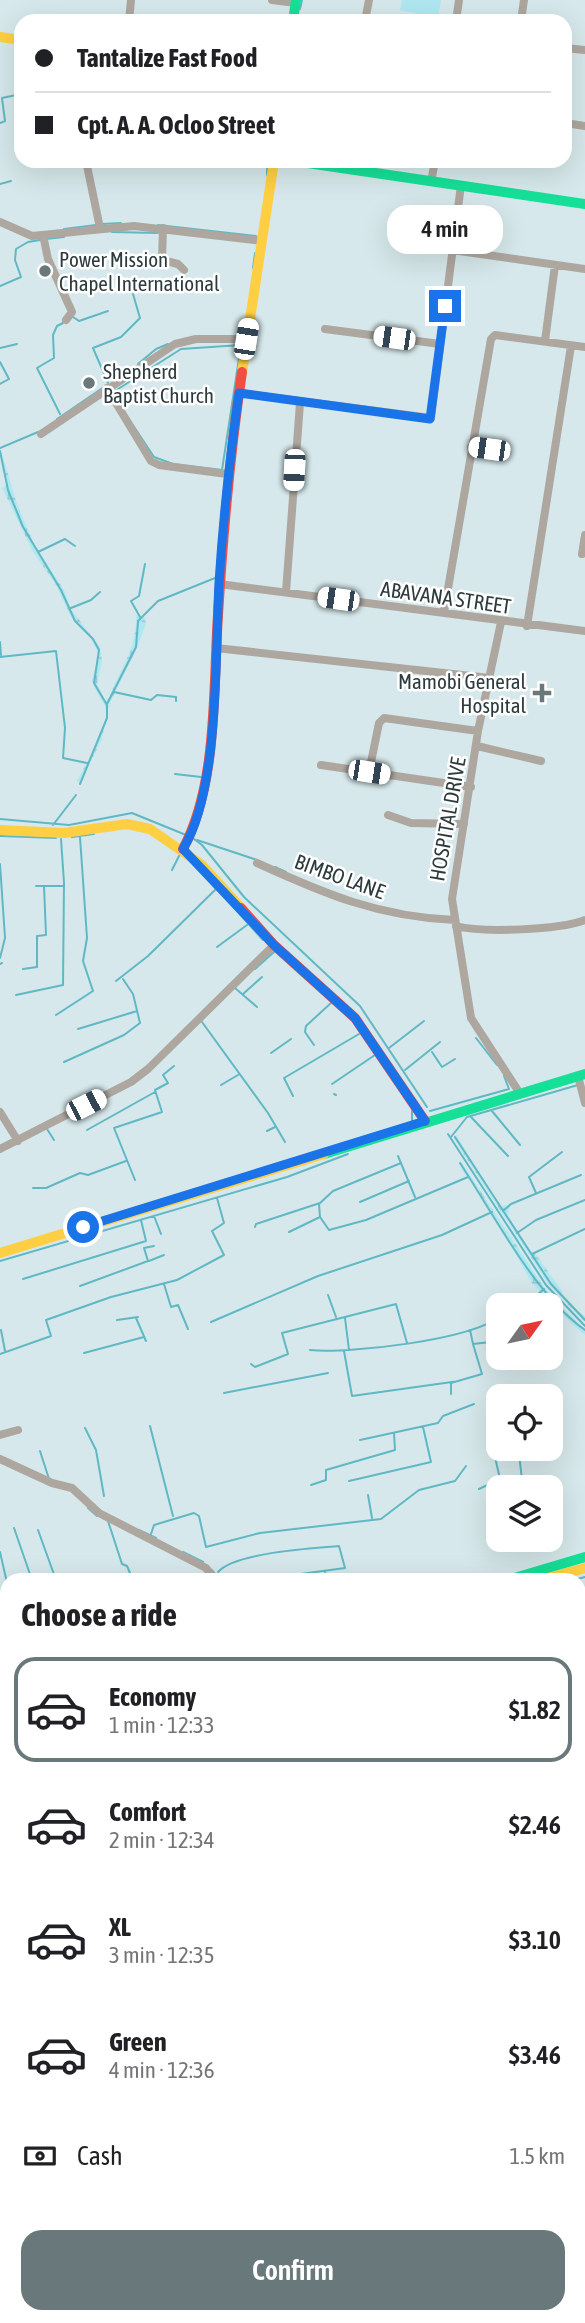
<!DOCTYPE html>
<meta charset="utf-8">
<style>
:root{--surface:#fff;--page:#f2f2f2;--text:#202124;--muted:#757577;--line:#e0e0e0;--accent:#69787a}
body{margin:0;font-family:"Asap Condensed",sans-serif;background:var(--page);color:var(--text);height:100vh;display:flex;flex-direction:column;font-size:26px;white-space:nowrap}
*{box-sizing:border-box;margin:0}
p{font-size:23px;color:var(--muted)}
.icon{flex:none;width:38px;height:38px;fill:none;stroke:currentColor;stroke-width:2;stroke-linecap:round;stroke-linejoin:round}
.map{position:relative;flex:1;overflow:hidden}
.side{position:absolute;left:0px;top:1573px;width:586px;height:751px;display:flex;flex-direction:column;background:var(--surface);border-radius:21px 21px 0 0;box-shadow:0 7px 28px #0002}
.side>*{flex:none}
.top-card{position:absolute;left:14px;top:14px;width:558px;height:154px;border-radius:21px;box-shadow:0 7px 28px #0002;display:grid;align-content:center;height:154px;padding:0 21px;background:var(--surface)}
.needle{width:46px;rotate:57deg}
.buttons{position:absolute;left:486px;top:1293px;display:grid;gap:14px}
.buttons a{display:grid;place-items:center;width:77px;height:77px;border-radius:14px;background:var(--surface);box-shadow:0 7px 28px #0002;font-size:35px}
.end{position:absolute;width:32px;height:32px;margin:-16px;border:9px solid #1a73e8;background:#fff;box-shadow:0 0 0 4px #fff}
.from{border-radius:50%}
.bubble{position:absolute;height:49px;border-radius:21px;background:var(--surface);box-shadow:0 7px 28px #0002;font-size:23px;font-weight:600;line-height:49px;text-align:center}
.car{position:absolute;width:21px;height:42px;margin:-21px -10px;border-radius:9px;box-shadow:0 0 5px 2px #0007;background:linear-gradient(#fff 24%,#345 0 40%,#fff 0 76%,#345 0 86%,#fff 0)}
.top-card b{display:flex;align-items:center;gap:24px;height:66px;font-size:26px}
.top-card b+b{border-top:2px solid var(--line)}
.top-card i{width:18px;height:18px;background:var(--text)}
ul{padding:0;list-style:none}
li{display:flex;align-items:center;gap:21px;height:105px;margin:0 14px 10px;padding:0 7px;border:4px solid transparent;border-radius:21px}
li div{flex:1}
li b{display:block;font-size:26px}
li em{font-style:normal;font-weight:600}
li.on{border-color:var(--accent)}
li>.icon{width:63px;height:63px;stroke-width:1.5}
h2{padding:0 21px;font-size:32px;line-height:84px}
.pay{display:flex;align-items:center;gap:18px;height:77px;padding:0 21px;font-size:26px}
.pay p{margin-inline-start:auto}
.button{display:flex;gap:14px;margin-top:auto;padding:14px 21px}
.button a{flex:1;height:80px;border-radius:21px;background:var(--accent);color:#fff;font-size:28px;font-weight:600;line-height:80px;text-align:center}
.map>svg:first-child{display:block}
</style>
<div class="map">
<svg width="585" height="2323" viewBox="0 0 585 2323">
<defs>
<pattern id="wetland-marsh" width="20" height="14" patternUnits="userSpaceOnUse" patternTransform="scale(1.75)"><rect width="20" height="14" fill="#b0e8f1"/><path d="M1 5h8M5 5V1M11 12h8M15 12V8" fill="none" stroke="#98c8d0"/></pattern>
</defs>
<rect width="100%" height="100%" fill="#d6e8eb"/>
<path fill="url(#wetland-marsh)" d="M0 447 17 504 34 544 64 590 71 609 100 647 102 661 97 684 105 700 109 698C121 667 137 649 136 615L145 618 146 624 137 648 109 705 102 739 80 783 77 781C85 764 114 722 104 704 99 696 95 690 92 680L99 654 90 637 71 617 55 583 33 552 4 492 2 488 7 484Z
M456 1135 500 1206 510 1205 508 1216 531 1253H535L562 1291 561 1297 585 1316V1322L549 1285 463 1153 453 1137Z
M460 1160 546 1290 585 1330V1335L562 1315 551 1319 554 1306C548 1296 538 1291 532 1283 510 1246 491 1205 463 1172Z"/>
<path fill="#b0e8f1" d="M402 0H441L438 18 400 10Z"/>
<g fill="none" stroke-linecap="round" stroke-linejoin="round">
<path stroke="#60b8c4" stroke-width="2" d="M300 9 302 0
M0 123 5 121 2 98 21 94
M267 175V161
M0 184 11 181
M102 224 121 223
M158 225 256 236
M64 229 96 225
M112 232 158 233
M46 239 64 237
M253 268 255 253
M0 286 21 277 15 260 16 249 28 242 40 240
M73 317 79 321 108 311
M241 345 222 470 173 464 154 457 119 404 115 391 181 349Z
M0 348 17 344
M0 362 9 379 0 384
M138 364 156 349 168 344
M108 383 93 348 121 337 140 318 133 294
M60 414 37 368 54 358 53 335 57 326 63 323
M57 419 104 387
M0 448 38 432
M0 451 8 490 23 527 61 590 75 621 93 639 99 650 94 683 107 705V718L80 784
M38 552 65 539 75 546
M71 608 91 600 100 592
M140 617 131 601 139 596 145 564
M138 621 158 601 215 578
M0 642 1 655
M0 657 56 651 65 728 63 758 87 763
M114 692 151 700 157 695 176 697V701
M107 704 136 647 138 622
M175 774 201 777
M0 819 69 825 132 813 186 835
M53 825 76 795
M0 836 56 838
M72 837 94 834
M194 839 202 845 244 897 360 1006 427 1107
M197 840 257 860
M0 864 5 938 0 958
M275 867 286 872
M172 870 181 852
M36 886H63
M227 900 263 940
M217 947 247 925
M0 964 2 963
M23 969 37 967V936L46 935 44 886
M255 969 274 952
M116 981 148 956 216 889
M235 988 257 1007
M243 994 262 977
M16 995 63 985 64 883 61 839
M56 1015 93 991 83 961 87 938 80 837
M202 1022 268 1113 285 1142
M78 1029 137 1011
M476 1038 497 1065
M314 1045 305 1032 306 1026 331 1003
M389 1048 424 1021
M432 1052 442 1067 455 1059
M271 1053 291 1039
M64 1062 124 1035 140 1023 133 994 123 979
M405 1070 440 1042
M332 1084 375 1055
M221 1085 238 1075
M334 1094 336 1095
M293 1096 284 1078 359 1034
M412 1111V1122
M430 1111 509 1089 504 1076
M492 1111 520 1145
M471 1117 508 1156
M47 1129 54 1140
M87 1130 155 1092
M267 1131 275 1127
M448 1134 546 1285 585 1326
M451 1137 467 1117 578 1085
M455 1137 551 1284 585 1320
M398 1156 415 1197
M460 1163C494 1215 535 1295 585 1330
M135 1180 114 1128 162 1112 155 1090 168 1083 163 1075 174 1066
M33 1188H46L80 1173 88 1175 126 1161
M536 1193 529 1177 562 1152
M360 1202 409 1181
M503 1211 511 1204 581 1175
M154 1216 161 1234
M320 1217 329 1230 366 1220 468 1177
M255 1227 256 1224 320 1203
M289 1232 320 1217 319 1204 333 1191 401 1163
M517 1233 536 1220 585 1200
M532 1254 585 1229
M0 1261 287 1177 348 1154
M149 1261 164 1255
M23 1279 146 1241 141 1220
M164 1284 171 1307 178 1305 188 1329
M80 1286 148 1261 144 1248 154 1246
M546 1293 548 1306
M328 1295 336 1317
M524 1306 544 1289
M551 1317 562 1312
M136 1318 146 1341
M345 1318 349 1350
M117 1320 138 1317
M211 1322 318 1276 442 1235 492 1212
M1 1330 5 1351
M470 1330 473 1344 499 1341
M310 1350C349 1354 469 1340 499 1317
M344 1351 352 1396 459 1381
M84 1353 144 1337
M0 1354 51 1336 46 1320 111 1297 177 1280 224 1255 212 1231 224 1223 217 1198
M251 1364 255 1367 288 1354 282 1333 396 1304 407 1343
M224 1393 328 1373
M451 1394V1383L482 1374 473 1344
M150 1426 173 1516
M85 1428 96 1450 104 1496
M360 1440 438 1423 443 1416 474 1404
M505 1449 519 1454 523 1488
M40 1451 49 1479
M349 1481 431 1462 423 1427
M311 1485 326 1480V1470L395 1450 394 1433
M479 1489 500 1479 495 1457 502 1449
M368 1495 372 1518
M88 1508 97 1516
M108 1521 122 1564 127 1566 133 1580
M14 1528 32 1580
M38 1530 56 1580
M139 1530 156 1538
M151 1534 154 1525 194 1513 199 1516 206 1547 260 1533 381 1519 419 1490 455 1481 466 1466
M0 1552 7 1583
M183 1552 203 1562
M212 1570 219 1579
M218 1572C235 1553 311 1548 339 1546L345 1568 256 1580
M325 1572 328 1580
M484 1580 507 1575
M574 1580 585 1577
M0 1627V1651
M1 1651 7 1650
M0 1675 7 1674"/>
<path stroke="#aea7a0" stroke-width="8" d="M272 0 296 3
M129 21 131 0
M365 21 369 0
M456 21 459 0
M521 21 524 0
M565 48 585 50
M565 123 585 126
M86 161 100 228
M431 182 435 161
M0 222 32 236 134 226 262 241
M163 228 162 260 178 264 184 270
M43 235 48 259 72 312 66 320
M452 250 585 269
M325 329 440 344
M545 341 555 265
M107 388 151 461 159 465 227 474
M239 393 431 418 461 185
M41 434 175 344 196 339H246
M471 447 507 452
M582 554 585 535
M219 584 585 631
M286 592 300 403
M444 612 491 339 495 335 585 347
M501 622 478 731 452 899 471 1018 519 1092
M527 626 571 346
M216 648 490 678
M477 746 541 761
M321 765 471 787
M369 772 379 723 384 718 478 731
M388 815 411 823 464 824
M257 863C325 894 379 917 455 920
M456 926C483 933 559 930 585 920
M578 1076 585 1103
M0 1112 18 1141
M0 1149 131 1082 148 1069 274 945
M0 1435 18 1430
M0 1459 52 1483 72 1488 99 1513 206 1568 215 1580
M0 1767 7 1755
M0 1775 7 1778
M579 1819 585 1782
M579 1881 585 1880
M0 2072 7 2071
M333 2317V2323"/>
<path stroke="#16e098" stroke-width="10" d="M293 21 296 0
M294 161 585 204
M324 1154 585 1074
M508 1580 585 1557
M0 1658 7 1657
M0 1931 7 1930"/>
<path stroke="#ffcf43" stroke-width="10" d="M0 37 21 40
M242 372 274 161
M0 830 64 833 127 824 150 829 202 865 241 908
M0 1253 324 1154
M540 1580 585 1568
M579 1653H585
M0 1667 7 1666"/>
<path stroke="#f24e42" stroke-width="10" d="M183 849C218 784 213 688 218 615 223 533 230 453 242 372
M241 908 274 945 355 1018 425 1121"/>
</g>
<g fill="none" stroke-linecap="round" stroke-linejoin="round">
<path stroke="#1a73e8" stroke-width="9" d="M83 1227 425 1121 355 1018 274 945 183 849C220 789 215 654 219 583 223 519 230 456 239 393L430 419 445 306"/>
</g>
<g fill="#69787a" stroke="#fff" stroke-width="2.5">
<circle cx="45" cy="271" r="7"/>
<circle cx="89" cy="383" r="7"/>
<path d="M538.5 682.5h7v7h7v7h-7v7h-7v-7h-7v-7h7z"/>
</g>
<g text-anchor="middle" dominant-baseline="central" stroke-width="5" stroke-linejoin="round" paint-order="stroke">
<g font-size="21" fill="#2e3b3d" stroke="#fff" text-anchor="start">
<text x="59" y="259">Power Mission<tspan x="59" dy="24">Chapel International</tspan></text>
<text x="103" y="371">Shepherd<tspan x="103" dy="24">Baptist Church</tspan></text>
<text x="526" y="681" text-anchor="end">Mamobi General<tspan x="526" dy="24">Hospital</tspan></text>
</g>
<g font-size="21" fill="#2e3b3d" stroke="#fff">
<text transform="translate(446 597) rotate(8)">ABAVANA STREET</text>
<text transform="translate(447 819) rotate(-80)">HOSPITAL DRIVE</text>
<text transform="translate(340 876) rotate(20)">BIMBO LANE</text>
</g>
</g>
</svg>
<div class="buttons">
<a><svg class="needle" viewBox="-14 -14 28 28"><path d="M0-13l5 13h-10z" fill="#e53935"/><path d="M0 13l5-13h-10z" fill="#757577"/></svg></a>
<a><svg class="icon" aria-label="locate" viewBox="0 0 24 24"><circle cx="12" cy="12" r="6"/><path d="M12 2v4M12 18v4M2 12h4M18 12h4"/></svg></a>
<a><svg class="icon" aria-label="layers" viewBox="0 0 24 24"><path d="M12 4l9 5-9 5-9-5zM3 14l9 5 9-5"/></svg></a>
</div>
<i class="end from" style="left:83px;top:1227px"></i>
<i class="end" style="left:445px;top:306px"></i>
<div class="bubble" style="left:387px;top:205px;width:116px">4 min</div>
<i class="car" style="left:394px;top:338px;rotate:278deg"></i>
<i class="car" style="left:246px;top:339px;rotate:9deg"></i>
<i class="car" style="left:489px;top:449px;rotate:278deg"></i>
<i class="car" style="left:294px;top:470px;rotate:183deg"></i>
<i class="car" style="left:338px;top:599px;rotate:278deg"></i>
<i class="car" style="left:369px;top:772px;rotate:99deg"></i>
<i class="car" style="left:86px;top:1105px;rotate:63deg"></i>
<div class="top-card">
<b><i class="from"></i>Tantalize Fast Food</b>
<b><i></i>Cpt. A. A. Ocloo Street</b>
</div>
<section class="side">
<h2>Choose a ride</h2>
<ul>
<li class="on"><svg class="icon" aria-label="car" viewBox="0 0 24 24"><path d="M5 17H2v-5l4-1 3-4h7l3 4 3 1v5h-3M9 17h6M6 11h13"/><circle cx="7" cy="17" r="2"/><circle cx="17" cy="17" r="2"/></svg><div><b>Economy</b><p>1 min · 12:33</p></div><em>$1.82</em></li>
<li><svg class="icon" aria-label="car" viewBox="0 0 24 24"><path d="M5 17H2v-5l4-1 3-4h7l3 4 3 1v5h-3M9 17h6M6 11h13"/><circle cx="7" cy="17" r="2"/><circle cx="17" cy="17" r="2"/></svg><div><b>Comfort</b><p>2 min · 12:34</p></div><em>$2.46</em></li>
<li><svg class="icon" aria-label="car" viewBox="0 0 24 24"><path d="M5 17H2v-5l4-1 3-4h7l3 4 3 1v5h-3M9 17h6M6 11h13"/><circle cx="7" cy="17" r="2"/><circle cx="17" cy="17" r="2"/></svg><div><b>XL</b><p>3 min · 12:35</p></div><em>$3.10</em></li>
<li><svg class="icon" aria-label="car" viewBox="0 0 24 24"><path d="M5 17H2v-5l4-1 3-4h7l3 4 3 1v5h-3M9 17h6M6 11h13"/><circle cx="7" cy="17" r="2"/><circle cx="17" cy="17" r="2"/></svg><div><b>Green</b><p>4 min · 12:36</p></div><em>$3.46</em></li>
</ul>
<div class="pay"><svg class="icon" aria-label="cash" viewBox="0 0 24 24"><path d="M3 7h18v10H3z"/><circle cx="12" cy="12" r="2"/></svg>Cash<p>1.5 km</p></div>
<div class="button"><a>Confirm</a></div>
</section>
</div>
